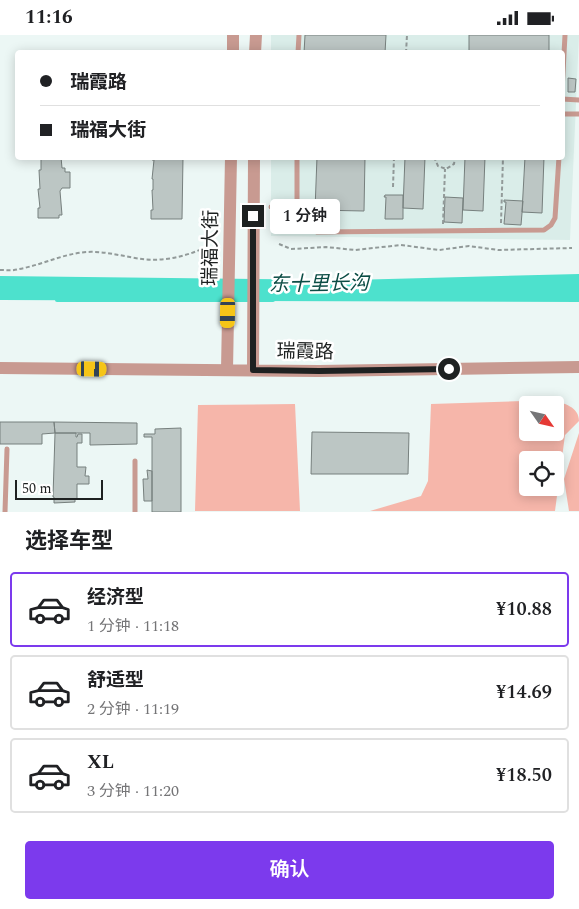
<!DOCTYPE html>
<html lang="zh">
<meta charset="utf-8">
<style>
:root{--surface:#fff;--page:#f6f6f6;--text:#202124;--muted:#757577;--line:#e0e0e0;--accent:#7c3aed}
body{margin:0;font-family:Spectral,"Noto Sans SC",serif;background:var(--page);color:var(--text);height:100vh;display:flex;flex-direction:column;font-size:19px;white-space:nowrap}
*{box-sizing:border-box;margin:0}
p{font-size:16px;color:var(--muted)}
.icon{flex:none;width:28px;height:28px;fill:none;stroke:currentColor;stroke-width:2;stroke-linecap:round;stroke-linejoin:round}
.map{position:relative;height:477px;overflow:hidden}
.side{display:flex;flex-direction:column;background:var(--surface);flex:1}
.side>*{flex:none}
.hud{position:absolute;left:15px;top:15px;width:550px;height:110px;border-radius:5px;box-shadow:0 2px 12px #0003;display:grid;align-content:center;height:110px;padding:0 25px;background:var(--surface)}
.needle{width:32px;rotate:124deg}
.controls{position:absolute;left:519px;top:361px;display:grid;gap:10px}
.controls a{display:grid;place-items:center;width:45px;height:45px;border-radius:5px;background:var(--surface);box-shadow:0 2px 12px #0003;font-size:25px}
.scale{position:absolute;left:15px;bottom:12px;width:88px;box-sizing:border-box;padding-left:5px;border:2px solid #1e2121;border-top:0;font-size:14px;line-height:18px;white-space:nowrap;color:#1e2121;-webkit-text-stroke:4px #fff;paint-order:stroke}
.end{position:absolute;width:22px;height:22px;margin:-11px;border:6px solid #1e2121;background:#fff;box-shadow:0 0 0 2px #fff}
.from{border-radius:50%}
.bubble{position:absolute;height:35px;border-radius:5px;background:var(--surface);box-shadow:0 2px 12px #0003;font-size:16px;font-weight:600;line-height:35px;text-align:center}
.car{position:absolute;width:15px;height:30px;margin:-15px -8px;border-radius:6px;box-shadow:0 0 4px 1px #0007;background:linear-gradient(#f5c518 24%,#345 0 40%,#f5c518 0 76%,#345 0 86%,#f5c518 0)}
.hud b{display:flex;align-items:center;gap:18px;height:48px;font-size:19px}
.hud b+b{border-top:1px solid var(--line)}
.hud i{width:12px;height:12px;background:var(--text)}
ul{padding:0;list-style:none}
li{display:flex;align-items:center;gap:15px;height:75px;margin:0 10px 8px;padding:0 15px;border:2px solid var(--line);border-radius:5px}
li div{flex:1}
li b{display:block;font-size:19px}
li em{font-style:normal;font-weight:600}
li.active{border-color:var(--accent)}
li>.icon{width:45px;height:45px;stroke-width:1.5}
h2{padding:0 25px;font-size:22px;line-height:60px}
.cta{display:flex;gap:10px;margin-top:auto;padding:10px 25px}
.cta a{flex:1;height:58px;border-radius:5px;background:var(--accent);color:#fff;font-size:20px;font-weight:600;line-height:58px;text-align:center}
.status{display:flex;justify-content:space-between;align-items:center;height:35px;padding:0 25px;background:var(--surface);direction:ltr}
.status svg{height:14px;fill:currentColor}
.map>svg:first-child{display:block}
</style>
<div class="status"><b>11:16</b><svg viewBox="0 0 49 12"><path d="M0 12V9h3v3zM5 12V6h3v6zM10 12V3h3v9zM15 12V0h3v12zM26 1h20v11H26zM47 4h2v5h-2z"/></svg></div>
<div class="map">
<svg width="579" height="477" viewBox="0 0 579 477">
<rect width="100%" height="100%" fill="#ecf7f5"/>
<path fill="#daede9" d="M271 0H579L570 205 271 201V123L562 122V18L271 17Z"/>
<path fill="#f6b6aa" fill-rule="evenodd" d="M552 365C564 368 579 372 579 386L565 400 555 476H370L421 461 428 446 431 369ZM528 370H555V398H528ZM528 425H555V452H528Z
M295 369 300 476H195L198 370Z
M579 398V476H569L564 444Z"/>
<path fill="#4de1cd" d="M579 239V267L0 265V241L351 245Z"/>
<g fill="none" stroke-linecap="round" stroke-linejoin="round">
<path stroke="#4de1cd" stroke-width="4" d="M57 265H273"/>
</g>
<path fill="#bcc6c4" stroke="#77807e" d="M305 0H386L385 18H304Z
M469 0H549V18H469Z
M568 43 576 44 575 57H568Z
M39 122H61L62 133H65V137H70V153H62L60 156 62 180H59V183H38V173H40L38 154H40L39 135H41V124H39Z
M152 122H183L182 184H151V175H153L152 155H153V144H152L154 125H152Z
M317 122H365L364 176 315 175Z
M405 122H425L423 174 403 173Z
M465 122H485L483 176 463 175Z
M525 122H544L542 178 522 177Z
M385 160H403V184H385L386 162H384Z
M445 162 463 163 462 188 444 187Z
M504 165 523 166 521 190 504 189 506 167H504Z
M0 387H54L55 398 42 399V409H0Z
M54 387 137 388V409L90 410V398H55Z
M181 393V477H152V402H144V399H155V394Z
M312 397 409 398 408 439H311Z
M55 398H76V402H77L78 399H82V408H77V432H86L85 441H89V449H77V464H75V467L54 468V462H53Z
M147 435 152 436V466H144L143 444H148Z"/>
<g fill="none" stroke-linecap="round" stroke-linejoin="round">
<path stroke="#929a99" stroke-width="2" stroke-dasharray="4 2.5" stroke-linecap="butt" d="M406 18 407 0
M434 122 438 131 446 134 454 129 455 122
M393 152 394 122
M501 188 503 122
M443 189 445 134
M279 209 291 214 326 212 355 215 401 210 439 215 469 211 498 215 572 213
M0 235C6 235 13 236 19 234 42 230 62 219 86 217 102 216 118 220 135 223 161 228 185 222 209 211"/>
<path stroke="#c89a91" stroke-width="5" d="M298 18 299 0
M562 56 565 0
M562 64 579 65
M562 79H579
M297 122V179L302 189 317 197 544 195 551 190 555 183 559 122
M271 172 297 173
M135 426V477
M5 477 7 414"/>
<path stroke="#c89a91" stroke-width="12" d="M233 18V0
M255 18 256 0
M0 333 319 336 579 332
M227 335 231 122
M253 335 254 122"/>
</g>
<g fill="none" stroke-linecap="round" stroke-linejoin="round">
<path stroke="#1e2121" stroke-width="6" d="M253 181V335L319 336 449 334"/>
</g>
<g text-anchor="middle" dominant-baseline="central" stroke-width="5" stroke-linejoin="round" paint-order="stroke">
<g font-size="19" fill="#1e2121" stroke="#fff">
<text transform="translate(211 213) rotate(-89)">瑞福大街</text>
<text transform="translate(305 317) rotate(1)">瑞霞路</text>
</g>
<g font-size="20" font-style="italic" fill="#0c4d45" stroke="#fff">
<text transform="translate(319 249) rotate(-1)">东十里长沟</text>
</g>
</g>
</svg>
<div class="controls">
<a><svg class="needle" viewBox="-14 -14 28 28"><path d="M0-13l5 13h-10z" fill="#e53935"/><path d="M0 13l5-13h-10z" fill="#757577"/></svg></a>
<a><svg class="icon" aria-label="locate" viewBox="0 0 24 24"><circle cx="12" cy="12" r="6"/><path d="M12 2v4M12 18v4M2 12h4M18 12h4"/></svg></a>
</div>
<div class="scale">50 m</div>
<i class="end from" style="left:449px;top:334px"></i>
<i class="end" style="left:253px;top:181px"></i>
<div class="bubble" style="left:270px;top:164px;width:70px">1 分钟</div>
<i class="car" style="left:228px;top:278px;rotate:181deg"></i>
<i class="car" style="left:92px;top:334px;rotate:91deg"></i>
<div class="hud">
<b><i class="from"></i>瑞霞路</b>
<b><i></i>瑞福大街</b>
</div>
</div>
<section class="side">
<h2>选择车型</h2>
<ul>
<li class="active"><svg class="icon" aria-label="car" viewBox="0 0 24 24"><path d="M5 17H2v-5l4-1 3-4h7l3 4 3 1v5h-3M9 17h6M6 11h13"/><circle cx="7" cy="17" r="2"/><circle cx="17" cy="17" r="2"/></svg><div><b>经济型</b><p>1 分钟 · 11:18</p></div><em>¥10.88</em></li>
<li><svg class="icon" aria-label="car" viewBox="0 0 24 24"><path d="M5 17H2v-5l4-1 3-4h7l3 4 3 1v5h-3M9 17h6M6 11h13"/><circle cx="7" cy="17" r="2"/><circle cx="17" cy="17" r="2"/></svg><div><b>舒适型</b><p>2 分钟 · 11:19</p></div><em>¥14.69</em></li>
<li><svg class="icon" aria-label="car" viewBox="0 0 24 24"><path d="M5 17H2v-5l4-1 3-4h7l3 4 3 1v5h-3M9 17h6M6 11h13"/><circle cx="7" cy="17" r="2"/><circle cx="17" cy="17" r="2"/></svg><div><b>XL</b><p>3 分钟 · 11:20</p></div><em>¥18.50</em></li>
</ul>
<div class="cta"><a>确认</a></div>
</section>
